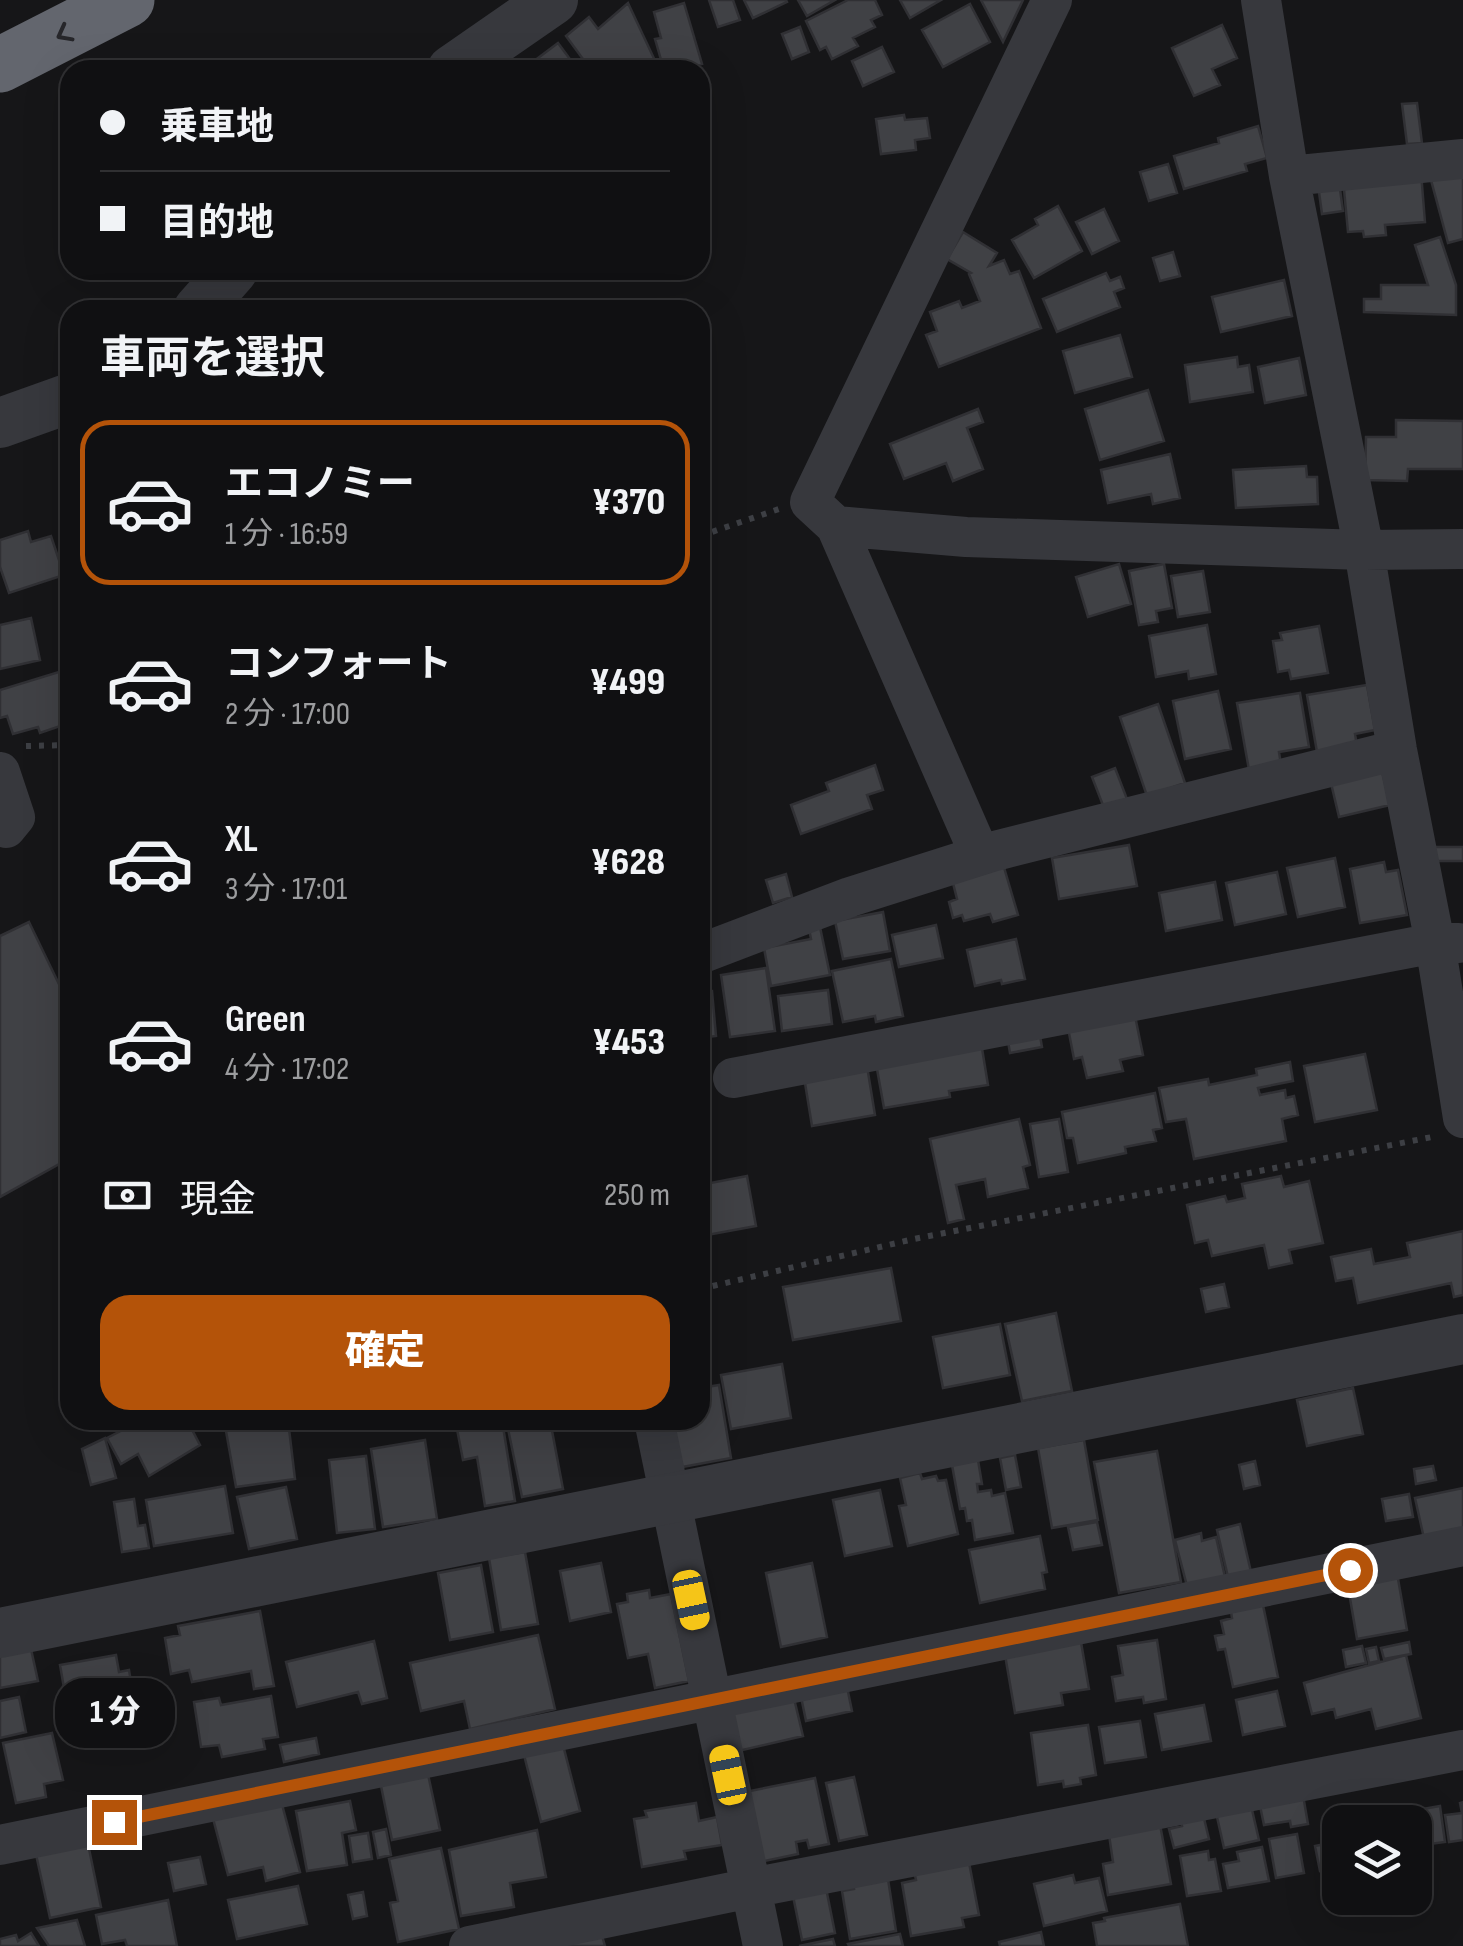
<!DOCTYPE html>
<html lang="ja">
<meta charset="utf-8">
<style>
:root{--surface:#101012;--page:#1e1e20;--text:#f1f3f6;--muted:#9c9d9f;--line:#303032;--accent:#b45309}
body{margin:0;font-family:"Sofia Sans Condensed","Noto Sans JP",sans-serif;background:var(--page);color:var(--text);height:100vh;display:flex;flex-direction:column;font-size:38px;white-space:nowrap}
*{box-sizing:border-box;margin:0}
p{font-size:32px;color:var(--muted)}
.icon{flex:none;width:55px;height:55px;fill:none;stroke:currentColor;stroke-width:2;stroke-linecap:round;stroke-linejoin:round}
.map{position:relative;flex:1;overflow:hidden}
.details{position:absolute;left:60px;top:300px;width:650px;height:1130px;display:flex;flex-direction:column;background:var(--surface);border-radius:30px;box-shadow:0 10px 40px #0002,0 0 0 2px var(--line)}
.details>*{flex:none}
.banner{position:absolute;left:60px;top:60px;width:650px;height:220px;border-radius:30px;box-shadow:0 10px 40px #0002,0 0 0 2px var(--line);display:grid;align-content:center;height:220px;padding:0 40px;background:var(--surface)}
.fabs{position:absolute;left:1322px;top:1805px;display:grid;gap:20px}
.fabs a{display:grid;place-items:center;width:110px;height:110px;border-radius:20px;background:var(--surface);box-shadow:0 10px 40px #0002,0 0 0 2px var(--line);font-size:50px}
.end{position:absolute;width:45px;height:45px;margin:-22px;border:12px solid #b45309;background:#fff;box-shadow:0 0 0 5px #fff}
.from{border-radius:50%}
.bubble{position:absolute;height:70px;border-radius:30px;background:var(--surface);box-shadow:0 10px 40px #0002,0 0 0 2px var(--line);font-size:32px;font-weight:800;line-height:70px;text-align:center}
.car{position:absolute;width:30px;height:60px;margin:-30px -15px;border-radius:12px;box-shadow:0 0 8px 2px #0007;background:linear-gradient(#f5c518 24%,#345 0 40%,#f5c518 0 76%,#345 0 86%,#f5c518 0)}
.banner b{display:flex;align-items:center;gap:35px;height:95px;font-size:38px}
.banner b+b{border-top:2px solid var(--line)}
.banner i{width:25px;height:25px;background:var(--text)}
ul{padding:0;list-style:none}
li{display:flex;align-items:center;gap:30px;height:165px;margin:0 20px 15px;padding:0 20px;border:5px solid transparent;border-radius:30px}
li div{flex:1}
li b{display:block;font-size:38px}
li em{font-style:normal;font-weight:800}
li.current{border-color:var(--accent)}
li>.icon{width:90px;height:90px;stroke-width:1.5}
h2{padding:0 40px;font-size:45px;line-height:120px}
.pay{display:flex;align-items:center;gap:25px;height:110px;padding:0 40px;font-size:38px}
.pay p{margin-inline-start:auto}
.primary-button{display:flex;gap:20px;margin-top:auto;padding:20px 40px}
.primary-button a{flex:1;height:115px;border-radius:30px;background:var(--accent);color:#fff;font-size:40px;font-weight:800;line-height:115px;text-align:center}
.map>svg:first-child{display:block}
</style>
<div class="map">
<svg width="1463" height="1946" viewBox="0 0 1463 1946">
<rect width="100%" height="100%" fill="#161618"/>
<path fill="#404145" stroke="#303034" stroke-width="2.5" d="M709 0H733L740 20 718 27Z
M744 0H786L787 2 753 18Z
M798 0H835L807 16Z
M848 0H875L882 15 871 20 875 27 853 38 858 46 832 59 826 47 820 50 806 21Z
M900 0H941L910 18Z
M981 0H1023L1003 42Z
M628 3 658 67 654 70H591L566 36 589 17 598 29Z
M684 3 702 64 680 70H664L655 39 661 38 654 12Z
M970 4 990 42 943 67 922 30Z
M1222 25 1237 58 1212 69 1220 85 1194 96 1172 48Z
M800 27 809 52 792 59 782 34Z
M558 43 578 70H522Z
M882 47 894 72 863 86 852 61Z
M1417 103 1422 143 1407 144 1402 104Z
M904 115 905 120 927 118 930 138 915 140 916 150 881 154 876 119Z
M1258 126 1267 158 1245 164 1247 171 1184 189 1174 156 1219 143 1218 138Z
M1168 164 1177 193 1149 201 1140 172Z
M1463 171V239L1448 243 1431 180Z
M1421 172 1425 222 1385 225 1386 235 1364 237 1363 231 1348 232 1343 179Z
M1339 182 1343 211 1322 214 1318 185Z
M1058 206 1082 251 1034 278 1012 240 1038 225 1035 219Z
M1104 209 1119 241 1092 254 1076 222Z
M963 232 997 253 989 266 1004 260 1010 274 1019 271 1041 328 939 367 926 335 937 331 930 312 959 301 962 308 980 301 969 274 971 273 947 259Z
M1440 237 1456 285V315L1364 312V299H1381V285H1428L1415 245Z
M1173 252 1180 276 1160 281 1153 258Z
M1106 273 1110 281 1120 277 1124 288 1114 292 1120 307 1057 332 1043 299Z
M1284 280 1292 316 1221 332 1212 297Z
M1120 335 1132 377 1075 393 1063 351Z
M1237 357 1238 367 1249 365 1253 392 1190 402 1185 365Z
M1299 358 1306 395 1265 403 1258 367Z
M1148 390 1164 441 1100 460 1085 409Z
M978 409 983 422 967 428 983 469 953 481 946 463 904 479 890 444Z
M1396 420 1463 421V469H1408L1407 481 1365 480 1366 437H1396Z
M1170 454 1180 498 1153 504 1151 494 1108 503 1101 470Z
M1306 466 1307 477H1317L1318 504 1236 508 1233 470Z
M28 531 31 542 51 536 64 575 9 593 0 567V540Z
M1119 564 1131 604 1088 617 1076 577Z
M1164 564 1172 608 1156 611 1158 622 1139 625 1129 571Z
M1203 571 1210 612 1178 617 1171 576Z
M31 618 40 660 0 669V625Z
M1207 625 1216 674 1189 679 1188 671 1156 677 1149 636Z
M1319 626 1328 673 1291 679 1289 670 1278 672 1273 641 1282 640 1280 633Z
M62 671 70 697V732L63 734 60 726 40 733 38 727 13 734 7 716 0 718V690Z
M1367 685 1375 730 1355 734 1357 746 1317 752 1307 695Z
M1218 691 1231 749 1185 759 1173 701Z
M1300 693 1309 747 1279 752 1281 765 1249 770 1237 703Z
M1158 704 1185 783 1147 796 1120 717Z
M875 765 883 790 867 795 872 809 801 834 791 805 829 791 826 783Z
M1381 767 1390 805 1339 817 1330 779Z
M1115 768 1127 799 1104 808 1092 777Z
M1129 845 1137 886 1059 899 1052 858Z
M1434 847H1463V861H1435Z
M1335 858 1345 907 1298 917 1287 868Z
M1384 862 1386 872 1398 870 1407 915 1360 923 1350 869Z
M1003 864 1018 915 993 922 990 914 964 921 962 915 953 918 949 902 957 899 952 879Z
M1277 872 1286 914 1235 925 1226 883Z
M786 874 792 897 773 903 766 880Z
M1215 882 1222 920 1166 931 1159 893Z
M700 906 708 926 700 929Z
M883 912 890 951 843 959 835 921Z
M29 922 70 1007V1158L0 1197V936Z
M936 925 943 958 899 967 892 935Z
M820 927 830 975 771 986 764 948 811 939 809 929Z
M1016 939 1025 979 1002 984 1001 980 975 986 967 950Z
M891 959 903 1016 876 1022 875 1016 843 1022 832 971Z
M766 968 775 1031 730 1037 721 975Z
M828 990 832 1024 782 1031 778 996Z
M712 991 716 1036 700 1038V992Z
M1133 1006 1143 1055 1120 1060 1123 1071 1087 1078 1082 1057 1074 1059 1068 1028Z
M1038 1024 1042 1047 1010 1053 1006 1030Z
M980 1036 988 1085 949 1091 950 1097 884 1108 875 1058Z
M1365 1054 1377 1110 1315 1122 1304 1066Z
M1290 1062 1293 1081 1258 1088 1260 1095 1285 1090 1286 1098 1294 1096 1298 1115 1282 1119 1286 1141 1194 1159 1186 1119 1166 1122 1159 1088 1208 1079 1209 1085 1257 1075 1256 1069Z
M867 1066 875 1115 812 1126 804 1077Z
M1155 1093 1162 1128 1153 1130 1156 1141 1125 1147 1126 1153 1078 1163 1073 1138H1067L1062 1112Z
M1019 1119 1030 1165 1023 1167 1028 1188 988 1197 985 1179 956 1185 964 1219 948 1223 930 1139Z
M1059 1119 1068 1172 1039 1177 1030 1124Z
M747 1176 756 1226 707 1235 708 1242 700 1244V1185Z
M1281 1176 1284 1187 1309 1181 1323 1243 1289 1250 1292 1263 1269 1268 1264 1245 1212 1256 1208 1240 1195 1243 1187 1205 1225 1196 1227 1202 1245 1198 1242 1184Z
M1463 1231V1295L1454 1297 1451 1283 1358 1303 1353 1278 1336 1281 1331 1257 1371 1249 1374 1264 1410 1257 1407 1243Z
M891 1268 901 1321 793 1340 783 1287Z
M1224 1284 1229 1307 1206 1312 1201 1289Z
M1056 1313 1072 1391 1022 1401 1005 1324Z
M1000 1324 1010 1375 943 1388 933 1337Z
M782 1364 791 1418 731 1429 721 1375Z
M719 1385 731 1458 677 1468 669 1420H700V1388Z
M1353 1388 1363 1434 1307 1446 1297 1400Z
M142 1420H187L200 1445 149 1476 138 1454 121 1464 107 1438Z
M224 1420H288L295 1479 236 1487Z
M482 1420H502L515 1501 485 1506 477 1457 463 1460 456 1424Z
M526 1420H550L563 1489 522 1497 507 1424Z
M105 1438 116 1478 91 1485 82 1449Z
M425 1440 437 1519 383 1527 371 1449Z
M1084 1440 1098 1520 1052 1528 1038 1448Z
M1157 1451 1181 1582 1119 1593 1094 1462Z
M1015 1455 1021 1487 1006 1490 1000 1458Z
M366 1456 375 1529 337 1533 329 1460Z
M978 1460 982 1484H977L978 1492 991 1490 992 1496 1005 1493 1013 1533 975 1540 972 1520 967 1521 965 1508 960 1509 952 1465Z
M1255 1461 1260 1485 1244 1489 1239 1465Z
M1433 1466 1436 1480 1416 1484 1414 1469Z
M920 1473 922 1479 936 1476 938 1481 946 1480 958 1534 908 1546 899 1506 906 1505 900 1478Z
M225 1486 233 1533 154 1546 146 1500Z
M286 1487 297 1539 249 1549 237 1497Z
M1463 1488V1535L1425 1543 1415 1498Z
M880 1490 892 1546 845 1556 833 1500Z
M1409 1494 1413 1517 1386 1521 1382 1499Z
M134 1499 138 1526 145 1525 149 1548 122 1552 114 1502Z
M1097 1522 1102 1545 1073 1550 1068 1527Z
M1240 1524 1251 1572 1228 1577 1217 1530Z
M1201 1533 1202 1541 1216 1537 1225 1577 1187 1586 1175 1540Z
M1040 1536 1047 1572 1042 1573 1045 1589 980 1603 969 1550Z
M525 1552 538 1624 501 1630 489 1558Z
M601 1563 611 1612 570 1621 560 1571Z
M812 1563 827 1637 781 1647 766 1573Z
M481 1565 493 1632 450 1640 438 1573Z
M1397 1573 1407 1630 1357 1639 1347 1581Z
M649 1590 650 1598 671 1594 689 1681 655 1688 648 1654 628 1658 617 1604 628 1602 627 1594Z
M1263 1605 1278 1677 1233 1687 1225 1649 1218 1650 1215 1636 1224 1634 1221 1621 1232 1618 1231 1612Z
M260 1611 274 1686 254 1689 251 1671 192 1682 189 1670 171 1674 165 1638 180 1635 178 1626Z
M538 1635 555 1709 470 1729 464 1701 421 1711 410 1663Z
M1157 1640 1166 1699 1144 1703 1143 1697 1116 1701 1112 1677 1123 1675 1118 1646Z
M374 1641 387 1698 362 1704 358 1692 297 1707 286 1662Z
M1081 1642 1089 1689 1061 1693 1063 1705 1015 1713 1005 1655Z
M1409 1642 1411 1654 1384 1659 1381 1648Z
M1362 1646 1366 1663 1346 1667 1343 1650Z
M1376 1647 1379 1661 1369 1663 1366 1649Z
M31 1649 38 1681 0 1688V1655Z
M116 1655 119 1672 129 1670 135 1706 69 1717 60 1665Z
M1406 1655 1421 1718 1376 1729 1371 1709 1336 1718 1334 1709 1312 1714 1304 1683Z
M846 1682 852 1711 806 1721 800 1692Z
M792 1690 803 1736 734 1752 723 1706Z
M1277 1691 1285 1726 1243 1735 1236 1700Z
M271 1696 278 1737 263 1739 265 1749 222 1757 219 1745 201 1747 194 1702 219 1698 221 1705Z
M19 1697 26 1732 0 1738V1701Z
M1204 1705 1211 1741 1162 1750 1155 1714Z
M1140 1721 1146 1757 1105 1763 1099 1727Z
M1088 1725 1096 1775 1080 1778 1081 1784 1064 1787 1063 1781 1038 1785 1031 1733Z
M52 1733 63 1780 44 1784 46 1797 16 1803 3 1743Z
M316 1738 319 1754 284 1762 280 1745Z
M562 1741 580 1811 541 1822 523 1751Z
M426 1765 440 1830 392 1840 381 1786Z
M854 1777 867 1835 839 1841 826 1783Z
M815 1778 829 1844 809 1848 807 1840 796 1842 798 1854 755 1863 740 1793Z
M279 1793 300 1872 266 1881 263 1867 228 1875 211 1811Z
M1303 1795 1308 1824 1291 1827 1290 1821 1264 1825 1260 1806Z
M350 1801 356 1830 342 1833 347 1865 307 1871 296 1811Z
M1250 1801 1259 1840 1224 1848 1217 1817Z
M1463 1802V1840L1449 1842 1445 1815 1462 1813 1460 1803Z
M696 1803 699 1821 717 1817 722 1845 684 1851 686 1859 642 1867 634 1819 647 1817 645 1811Z
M1440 1806 1445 1842 1415 1846V1822H1400L1418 1820 1417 1810Z
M1202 1810 1209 1839 1174 1848 1169 1829 1182 1826 1180 1815Z
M1159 1819 1171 1884 1108 1895 1103 1864 1113 1862 1108 1828Z
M386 1829 391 1855 378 1858 373 1832Z
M537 1830 546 1877 510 1883 514 1907 461 1916 449 1850Z
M1340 1830V1867L1320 1871 1315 1846 1330 1843 1328 1832Z
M368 1833 372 1859 353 1862 349 1836Z
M1297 1834 1304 1873 1276 1878 1269 1839Z
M87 1839 101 1907 50 1918 35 1850Z
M1262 1847 1269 1881 1228 1888 1223 1864 1239 1861 1237 1852Z
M441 1848 459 1929 398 1942 390 1903 398 1901 389 1859Z
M1208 1851 1209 1860 1215 1859 1221 1891 1187 1896 1180 1856Z
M200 1857 206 1884 174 1891 168 1863Z
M968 1857 979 1915 962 1918 964 1927 911 1936 902 1883 916 1880 913 1866Z
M1073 1875 1075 1883 1099 1878 1107 1911 1044 1926 1034 1884Z
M852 1878 888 1879 896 1931 850 1939 842 1891 854 1889Z
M825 1883 835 1933 802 1940 793 1896Z
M298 1886 307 1924 237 1939 228 1900Z
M363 1892 367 1916 353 1919 348 1895Z
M168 1900 177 1946H127L125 1940 102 1944 96 1915Z
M1180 1904 1188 1946H1097L1093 1923 1105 1921 1104 1918Z
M77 1920 85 1946H49L37 1928Z
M600 1929 605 1946H539Z
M1041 1932 1044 1946H1000L999 1942Z
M31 1933 39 1946H0V1939L16 1935 18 1941Z
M900 1934 903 1946H849L848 1944Z
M833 1939 835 1946H799Z"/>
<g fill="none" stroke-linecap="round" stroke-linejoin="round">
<path stroke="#3d3f44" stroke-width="6" stroke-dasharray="5 8" stroke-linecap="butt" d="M700 536 779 509
M26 746 70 745
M700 1289 914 1239 1432 1137"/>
<path stroke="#37383d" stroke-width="40" d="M1052 0 810 502 836 526 966 537 1364 550 1463 549
M1261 0 1289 176 1364 550 1397 750 1435 943 1463 1118
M1289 176 1463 159
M836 526 980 855
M0 772 15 817 6 828 0 826
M700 954 850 897 995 851 1397 750
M733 1078 1435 943H1459
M654 1420 763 1946
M0 1845 1463 1546
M469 1946 751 1888 1463 1750"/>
<path stroke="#37383d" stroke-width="50" d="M452 70 553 0
M198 310 233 270
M0 423 70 398
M0 1633 1463 1339"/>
<path stroke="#63666e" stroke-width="55" d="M0 65 127 0"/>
</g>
<defs><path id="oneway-chevron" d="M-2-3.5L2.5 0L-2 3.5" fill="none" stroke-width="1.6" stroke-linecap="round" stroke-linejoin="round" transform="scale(2.5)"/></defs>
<use stroke="#26262a" href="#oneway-chevron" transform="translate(64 34) rotate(152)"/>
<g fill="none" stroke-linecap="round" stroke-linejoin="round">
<path stroke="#b45309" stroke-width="12" d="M114 1822 1350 1570"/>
</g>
</svg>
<div class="fabs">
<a><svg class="icon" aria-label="layers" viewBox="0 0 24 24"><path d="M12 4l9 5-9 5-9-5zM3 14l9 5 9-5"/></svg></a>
</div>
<i class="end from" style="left:1350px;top:1570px"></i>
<i class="end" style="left:114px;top:1822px"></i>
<div class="bubble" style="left:55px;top:1678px;width:120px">1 分</div>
<i class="car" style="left:691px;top:1600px;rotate:168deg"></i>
<i class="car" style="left:728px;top:1775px;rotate:348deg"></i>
<div class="banner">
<b><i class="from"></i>乗車地</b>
<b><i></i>目的地</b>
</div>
<section class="details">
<h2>車両を選択</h2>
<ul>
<li class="current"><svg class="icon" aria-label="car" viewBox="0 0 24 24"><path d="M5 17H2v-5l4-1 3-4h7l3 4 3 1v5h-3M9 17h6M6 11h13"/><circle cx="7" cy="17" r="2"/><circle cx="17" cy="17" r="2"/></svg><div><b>エコノミー</b><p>1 分 · 16:59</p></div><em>¥370</em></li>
<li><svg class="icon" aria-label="car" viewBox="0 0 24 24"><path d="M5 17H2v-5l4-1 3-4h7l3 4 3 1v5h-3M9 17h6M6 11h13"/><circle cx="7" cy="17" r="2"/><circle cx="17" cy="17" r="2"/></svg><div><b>コンフォート</b><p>2 分 · 17:00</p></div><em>¥499</em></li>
<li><svg class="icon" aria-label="car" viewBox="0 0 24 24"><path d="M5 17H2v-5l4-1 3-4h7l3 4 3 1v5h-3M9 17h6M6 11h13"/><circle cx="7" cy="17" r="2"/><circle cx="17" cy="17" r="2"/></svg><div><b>XL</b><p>3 分 · 17:01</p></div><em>¥628</em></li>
<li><svg class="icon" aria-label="car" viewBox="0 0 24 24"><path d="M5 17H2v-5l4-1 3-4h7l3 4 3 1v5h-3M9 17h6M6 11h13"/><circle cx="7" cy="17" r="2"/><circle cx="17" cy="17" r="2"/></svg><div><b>Green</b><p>4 分 · 17:02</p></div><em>¥453</em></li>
</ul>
<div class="pay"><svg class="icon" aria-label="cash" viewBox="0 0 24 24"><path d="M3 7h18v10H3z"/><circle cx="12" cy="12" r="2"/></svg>現金<p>250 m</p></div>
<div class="primary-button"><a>確定</a></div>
</section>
</div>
